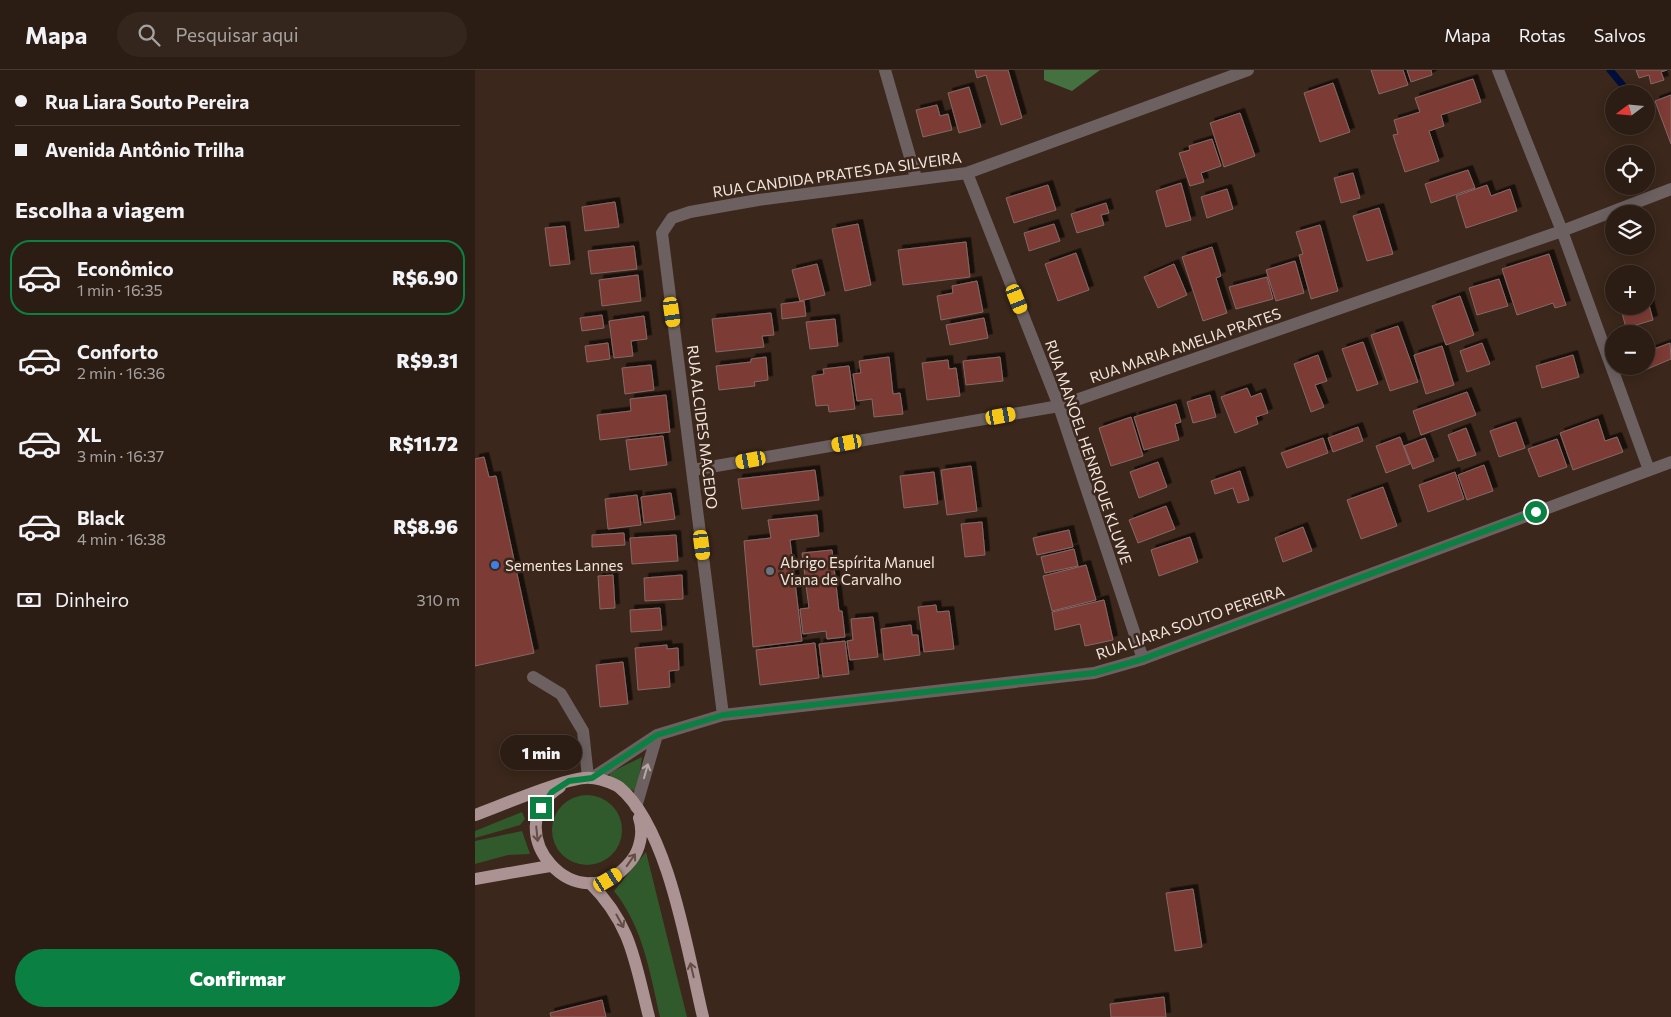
<!DOCTYPE html>
<html lang="pt">
<meta charset="utf-8">
<style>
:root{--surface:#2c1d14;--page:#34261d;--text:#f1f3f6;--muted:#a6a2a0;--line:#483b34;--accent:#0b8043}
body{margin:0;font-family:Commissioner,sans-serif;background:var(--page);color:var(--text);height:100vh;display:flex;flex-direction:column;font-size:19px;white-space:nowrap}
*{box-sizing:border-box;margin:0}
p{font-size:16px;color:var(--muted)}
.icon{flex:none;width:28px;height:28px;fill:none;stroke:currentColor;stroke-width:2;stroke-linecap:round;stroke-linejoin:round}
.map{position:relative;flex:1;overflow:hidden}
.panel{display:flex;flex-direction:column;background:var(--surface);width:475px}
.panel>*{flex:none}
.banner{display:grid;align-content:center;height:110px;padding:0 15px;background:var(--surface)}
.needle{width:32px;rotate:254deg}
.fabs{position:absolute;left:1130px;top:15px;display:grid;gap:10px}
.fabs a{display:grid;place-items:center;width:50px;height:50px;border-radius:50%;background:var(--surface);box-shadow:0 2px 12px #0003,0 0 0 1px var(--line);font-size:25px}
.end{position:absolute;width:22px;height:22px;margin:-11px;border:6px solid #0b8043;background:#fff;box-shadow:0 0 0 2px #fff}
.from{border-radius:50%}
.bubble{position:absolute;height:35px;border-radius:18px;background:var(--surface);box-shadow:0 2px 12px #0003,0 0 0 1px var(--line);font-size:16px;font-weight:800;line-height:35px;text-align:center}
.car{position:absolute;width:15px;height:30px;margin:-15px -8px;border-radius:6px;box-shadow:0 0 4px 1px #0007;background:linear-gradient(#f5c518 24%,#345 0 40%,#f5c518 0 76%,#345 0 86%,#f5c518 0)}
.banner b{display:flex;align-items:center;gap:18px;height:48px;font-size:19px}
.banner b+b{border-top:1px solid var(--line)}
.banner i{width:12px;height:12px;background:var(--text)}
ul{padding:0;list-style:none}
li{display:flex;align-items:center;gap:15px;height:75px;margin:0 10px 8px;padding:0 5px;border:2px solid transparent;border-radius:20px}
li div{flex:1}
li b{display:block;font-size:19px}
li em{font-style:normal;font-weight:800}
li.selected{border-color:var(--accent)}
li>.icon{width:45px;height:45px;stroke-width:1.5}
h2{padding:0 15px;font-size:22px;line-height:60px}
.pay{display:flex;align-items:center;gap:12px;height:55px;padding:0 15px;font-size:19px}
.pay p{margin-inline-start:auto}
.action{display:flex;gap:10px;margin-top:auto;padding:10px 15px}
.action a{flex:1;height:58px;border-radius:30px;background:var(--accent);color:#fff;font-size:20px;font-weight:800;line-height:58px;text-align:center}
header{display:flex;align-items:center;gap:30px;box-sizing:border-box;height:70px;padding:0 25px;background:var(--surface);border-bottom:1px solid var(--line)}
header strong{font-size:24px}
nav{display:flex;gap:28px;margin-inline-start:auto;font-size:18px}
.search{width:350px;height:45px;background:var(--page);display:flex;align-items:center;gap:12px;box-sizing:border-box;padding:0 18px;border-radius:28px;color:var(--muted);font-size:19px}
main{display:flex;flex:1;min-height:0}
.map>svg:first-child{display:block}
</style>
<header>
<strong>Mapa</strong>
<div class="search"><svg class="icon" aria-label="search" viewBox="0 0 24 24"><circle cx="10" cy="10" r="6"/><path d="M15 15l6 6"/></svg>Pesquisar aqui</div>
<nav><a>Mapa</a><a>Rotas</a><a>Salvos</a></nav>
</header>
<main>
<section class="panel">
<div class="banner">
<b><i class="from"></i>Rua Liara Souto Pereira</b>
<b><i></i>Avenida Antônio Trilha</b>
</div>
<h2>Escolha a viagem</h2>
<ul>
<li class="selected"><svg class="icon" aria-label="car" viewBox="0 0 24 24"><path d="M5 17H2v-5l4-1 3-4h7l3 4 3 1v5h-3M9 17h6M6 11h13"/><circle cx="7" cy="17" r="2"/><circle cx="17" cy="17" r="2"/></svg><div><b>Econômico</b><p>1 min · 16:35</p></div><em>R$6.90</em></li>
<li><svg class="icon" aria-label="car" viewBox="0 0 24 24"><path d="M5 17H2v-5l4-1 3-4h7l3 4 3 1v5h-3M9 17h6M6 11h13"/><circle cx="7" cy="17" r="2"/><circle cx="17" cy="17" r="2"/></svg><div><b>Conforto</b><p>2 min · 16:36</p></div><em>R$9.31</em></li>
<li><svg class="icon" aria-label="car" viewBox="0 0 24 24"><path d="M5 17H2v-5l4-1 3-4h7l3 4 3 1v5h-3M9 17h6M6 11h13"/><circle cx="7" cy="17" r="2"/><circle cx="17" cy="17" r="2"/></svg><div><b>XL</b><p>3 min · 16:37</p></div><em>R$11.72</em></li>
<li><svg class="icon" aria-label="car" viewBox="0 0 24 24"><path d="M5 17H2v-5l4-1 3-4h7l3 4 3 1v5h-3M9 17h6M6 11h13"/><circle cx="7" cy="17" r="2"/><circle cx="17" cy="17" r="2"/></svg><div><b>Black</b><p>4 min · 16:38</p></div><em>R$8.96</em></li>
</ul>
<div class="pay"><svg class="icon" aria-label="cash" viewBox="0 0 24 24"><path d="M3 7h18v10H3z"/><circle cx="12" cy="12" r="2"/></svg>Dinheiro<p>310 m</p></div>
<div class="action"><a>Confirmar</a></div>
</section>
<div class="map">
<svg width="1196" height="947" viewBox="0 0 1196 947">
<defs>
<filter id="shadow"><feDropShadow dx="4.5" dy="-4.5" stdDeviation="0" flood-color="#0009"/></filter>
</defs>
<rect width="100%" height="100%" fill="#3b271b"/>
<path fill="#305a2b" d="M167 687 162 723 135 706 134 703Z
M77 760a35 35 0 1 1 70 0a35 35 0 1 1-70 0Z
M47 742 50 749 45 755 0 768V761Z
M47 761 55 784 33 785 0 794V771Z
M171 782 212 947H185C175 903 168 857 139 821Z"/>
<path fill="#457140" d="M569 0H625L597 21 569 10Z"/>
<g fill="none" stroke-linecap="round" stroke-linejoin="round">
<path stroke="#000e3b" stroke-width="7" d="M1135 0 1155 24"/>
</g>
<path fill="#7b3b36" stroke="#846965" filter="url(#shadow)" d="M500 0H533L547 48 526 55 511 5 502 8Z
M896 0H928L933 15 904 24Z
M932 0H956L957 5 936 12Z
M1161 0H1192L1186 2 1189 10 1176 14 1174 5 1164 8Z
M998 9 1006 32 966 45 969 56 954 61 964 91 930 102 918 65 923 64 919 50 945 42 940 28Z
M858 13 875 62 845 72 829 23Z
M494 17 506 57 484 63 473 23Z
M1196 25V74L1180 31Z
M462 35 465 46 473 44 477 60 448 67 441 40Z
M765 43 780 86 749 97 735 53Z
M737 69 746 96 726 103 729 112 715 116 704 83 715 80 714 76Z
M993 100 1000 118 956 133 950 114Z
M878 103 885 128 866 133 859 108Z
M706 113 716 150 691 157 681 121Z
M573 115 581 140 539 153 531 128Z
M1012 115 1016 126 1035 119 1042 141 991 158 981 126Z
M752 119 758 139 732 148 726 127Z
M140 132 144 157 110 161 107 137Z
M631 133 634 143 626 145 629 155 602 163 596 144Z
M904 138 918 184 892 191 878 146Z
M383 154 396 215 370 221 357 159Z
M579 154 585 171 554 181 549 163Z
M845 155 863 221 836 229 824 185 828 184 821 162Z
M90 156 95 194 75 196 70 158Z
M491 172 495 207 428 215 423 180Z
M159 176 162 199 116 204 113 181Z
M737 177 746 206 741 208 752 243 728 251 707 187Z
M601 183 614 220 583 231 570 194Z
M1074 184 1091 235 1080 238 1078 233 1042 245 1027 199Z
M820 191 829 223 801 231 791 200Z
M342 194 350 225 325 231 317 200Z
M699 194 712 225 683 238 669 207Z
M163 205 166 231 127 236 124 210Z
M792 207 798 229 761 239 754 217Z
M1024 209 1033 236 1002 245 994 218Z
M502 211 508 242 466 250 462 226 478 223 477 216Z
M985 226 999 265 971 275 957 236Z
M329 231 331 246 307 249 306 234Z
M1171 231H1173L1178 250 1151 258 1146 239 1171 236Z
M296 243 299 265 287 266 289 277 241 282 237 249Z
M127 245 129 258 107 261 105 248Z
M169 246 172 269 156 271 158 286 139 288 134 251Z
M509 248 513 268 475 275 471 255Z
M360 249 363 276 335 279 331 252Z
M923 256 943 312 915 321 896 265Z
M888 272 903 314 882 321 867 279Z
M133 273 135 289 112 292 110 276Z
M1007 273 1015 294 992 302 985 281Z
M1195 273 1196 289 1170 300 1168 296H1171V282Z
M967 276 979 315 951 324 939 285Z
M843 285 852 311 840 315 849 337 836 342 819 294Z
M1098 285 1104 307 1067 318 1061 296Z
M291 287 293 310 279 312 280 316 244 320 241 296 276 292V289Z
M414 287 418 324 425 323 428 344 399 347 397 329 382 331 378 304 386 303 384 291Z
M525 287 528 311 491 315 488 291Z
M473 290 474 299 481 298 485 326 452 330 447 293Z
M176 295 179 320 150 324 147 298Z
M374 296 380 339 354 342 353 335 341 336 337 306 349 304 348 299Z
M772 318 776 327 786 323 793 343 781 347 783 354 760 363 746 327Z
M992 322 1001 345 946 365 938 341Z
M191 325 195 362 125 370 122 345 156 341 155 329Z
M735 325 741 347 718 353 712 332Z
M701 334 706 352 700 354 704 370 669 380 659 347Z
M656 347 668 386 636 396 624 358Z
M1123 349 1130 371 1142 367 1148 382 1098 400 1085 363Z
M1041 352 1050 378 1024 387 1015 361Z
M883 357 888 371 858 382 853 368Z
M991 358 1001 385 983 391 973 365Z
M188 366 192 395 155 400 151 370Z
M925 367 935 394 911 403 901 376Z
M848 368 853 383 812 398 806 383Z
M950 368 959 391 938 399 929 376Z
M1082 369 1092 397 1064 407 1053 379Z
M9 387 14 407 21 406 59 583 0 596V389Z
M683 392 692 417 664 428 655 402Z
M1009 395 1018 421 992 430 983 405Z
M496 396 502 441 472 445 466 400Z
M340 400 344 430 267 439 263 409Z
M765 401 774 430 763 433 758 418 740 424 736 411Z
M459 402 463 434 429 438 425 406Z
M980 402 989 429 953 442 944 415Z
M908 417 922 456 886 469 872 430Z
M196 423 200 449 169 453 166 427Z
M162 425 166 455 133 459 130 429Z
M691 436 700 459 663 473 654 450Z
M342 445 344 466 315 470 327 571 278 577 269 471 296 468 293 450Z
M507 452 510 485 490 487 486 454Z
M828 457 837 481 808 492 800 468Z
M594 460 598 477 562 485 558 468Z
M149 463 150 475 117 477V465Z
M201 465 203 491 157 494 155 468Z
M715 467 723 492 684 506 676 480Z
M599 479 603 496 570 503 566 487Z
M357 480 364 541H367L370 567 352 569 351 561 328 564 325 539 334 538 327 483Z
M611 495 621 530 577 541 568 506Z
M138 505 140 538 125 539 123 506Z
M207 505 208 529 170 531 169 508Z
M629 530 638 570 610 576 605 554 580 560 577 542Z
M461 535 462 542 474 541 479 579 449 582 443 537Z
M185 538 187 560 156 562 155 540Z
M398 547 403 587 375 590 372 571 378 570 376 549Z
M436 555 437 565H443L445 585 409 590 406 559Z
M370 571 374 604 348 607 344 574Z
M340 573 344 608 285 615 281 580Z
M192 575V579L203 578 204 600 194 601 195 617 163 620 160 578Z
M148 592 153 634 125 637 121 595Z
M718 819 727 877 700 881 691 823Z
M689 927 691 947H636L635 934Z
M127 930 131 947H76L75 943Z"/>
<g fill="none" stroke-linecap="round" stroke-linejoin="round">
<path stroke="#6d6060" stroke-width="12" d="M410 0 441 108
M1023 0 1087 161 1174 400
M492 103 584 336 668 589
M218 400 584 336 1087 161 1196 119
M58 607 86 624 108 661 113 707
M248 645 187 163 197 148 215 142 283 130 492 103 773 0
M117 708 182 665 248 645 619 603 668 589 1196 392
M161 737 182 665"/>
<path stroke="#ac9393" stroke-width="12" d="M85 717C19 759 103 857 156 791 165 780 169 762 164 748
M0 745C23 737 96 705 116 708 123 708 138 713 144 717 194 758 213 885 228 947
M0 809 75 796
M115 813C157 855 160 893 174 947"/>
</g>
<defs><path id="oneway-shaft" d="M-6 0H5M1.5-3L5.5 0L1.5 3" fill="none" stroke-width="1.6" stroke-linecap="round" stroke-linejoin="round" transform="scale(1.25)"/></defs>
<use stroke="#b6a9a5" href="#oneway-shaft" transform="translate(171 701) rotate(-74)"/>
<g stroke="#634d45">
<use href="#oneway-shaft" transform="translate(62 764) rotate(84)"/>
<use href="#oneway-shaft" transform="translate(156 790) rotate(-55)"/>
<use href="#oneway-shaft" transform="translate(145 851) rotate(61)"/>
<use href="#oneway-shaft" transform="translate(217 900) rotate(-103)"/>
</g>
<g fill="none" stroke-linecap="round" stroke-linejoin="round">
<path stroke="#0b8043" stroke-width="6" d="M66 738 77 722 94 711 117 708 182 665 248 645 619 603 668 589 1061 442"/>
</g>
<circle fill="#3f7fe0" stroke="#3b271b" stroke-width="2" cx="20" cy="495" r="5"/>
<circle fill="#6b7280" stroke="#3b271b" stroke-width="2" cx="295" cy="501" r="5"/>
<g text-anchor="middle" dominant-baseline="central" stroke-width="5" stroke-linejoin="round" paint-order="stroke">
<g font-size="15" fill="#f2e5dd" stroke="#3b271b">
<text transform="translate(362 104) rotate(-8)">RUA CANDIDA PRATES DA SILVEIRA</text>
<text transform="translate(710 275) rotate(-19)">RUA MARIA AMELIA PRATES</text>
<text transform="translate(228 357) rotate(83)">RUA ALCIDES MACEDO</text>
<text transform="translate(614 382) rotate(71)">RUA MANOEL HENRIQUE KLUWE</text>
<text transform="translate(715 552) rotate(-19)">RUA LIARA SOUTO PEREIRA</text>
</g>
<g font-size="15" fill="#f2e5dd" stroke="#3b271b" text-anchor="start">
<text x="305" y="492">Abrigo Espírita Manuel<tspan x="305" dy="17">Viana de Carvalho</tspan></text>
<text x="30" y="495">Sementes Lannes</text>
</g>
</g>
</svg>
<div class="fabs">
<a><svg class="needle" viewBox="-14 -14 28 28"><path d="M0-13l5 13h-10z" fill="#e53935"/><path d="M0 13l5-13h-10z" fill="#a6a2a0"/></svg></a>
<a><svg class="icon" aria-label="locate" viewBox="0 0 24 24"><circle cx="12" cy="12" r="6"/><path d="M12 2v4M12 18v4M2 12h4M18 12h4"/></svg></a>
<a><svg class="icon" aria-label="layers" viewBox="0 0 24 24"><path d="M12 4l9 5-9 5-9-5zM3 14l9 5 9-5"/></svg></a>
<a>+</a>
<a>−</a>
</div>
<i class="end from" style="left:1061px;top:442px"></i>
<i class="end" style="left:66px;top:738px"></i>
<div class="bubble" style="left:25px;top:665px;width:82px">1 min</div>
<i class="car" style="left:542px;top:229px;rotate:158deg"></i>
<i class="car" style="left:197px;top:242px;rotate:172deg"></i>
<i class="car" style="left:526px;top:346px;rotate:80deg"></i>
<i class="car" style="left:372px;top:373px;rotate:260deg"></i>
<i class="car" style="left:276px;top:390px;rotate:260deg"></i>
<i class="car" style="left:227px;top:475px;rotate:173deg"></i>
<i class="car" style="left:133px;top:810px;rotate:59deg"></i>
</div>
</main>
